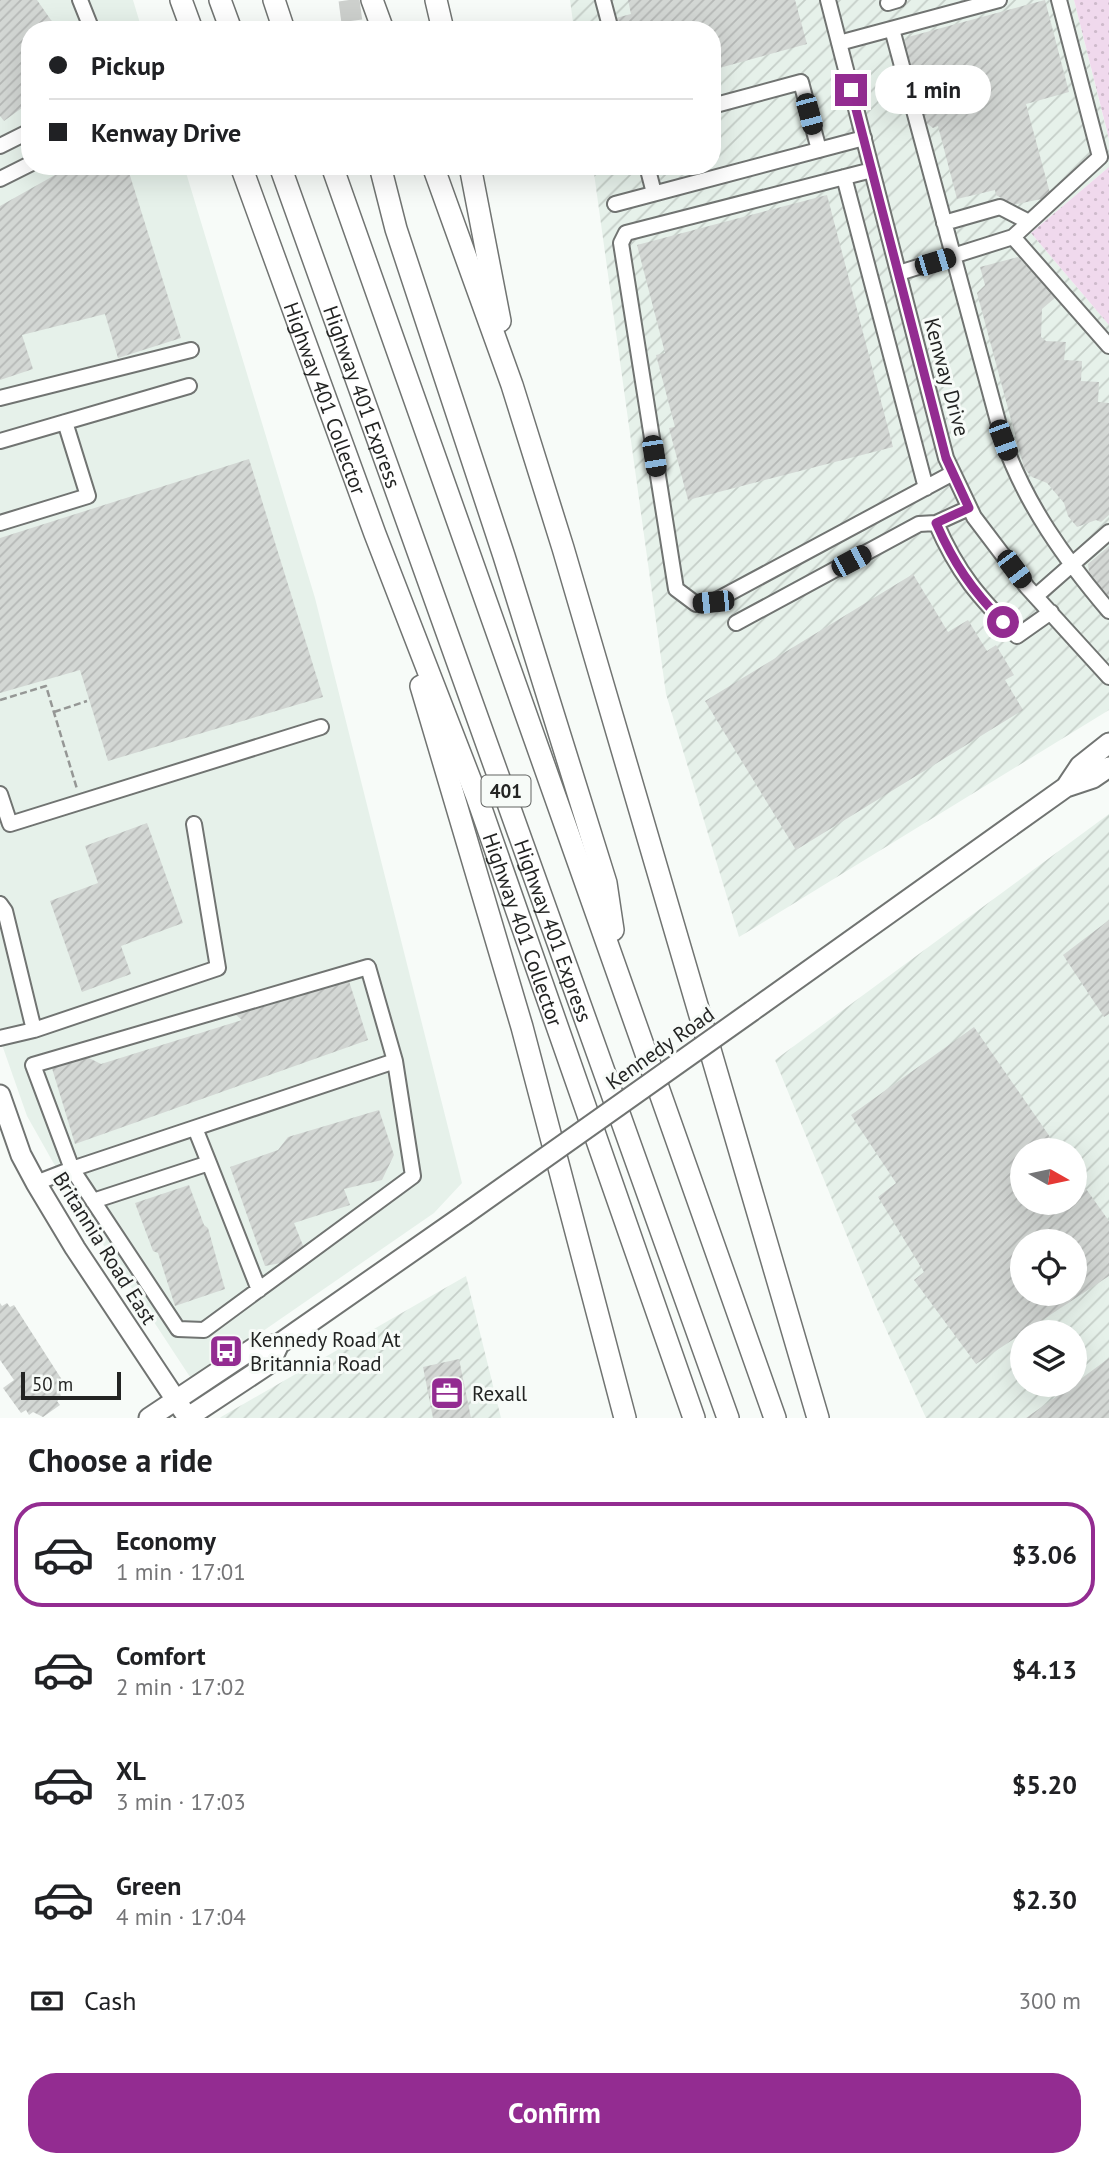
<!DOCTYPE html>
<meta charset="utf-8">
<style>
:root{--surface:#fff;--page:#f2f2f2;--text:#202124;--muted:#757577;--line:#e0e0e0;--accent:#932c91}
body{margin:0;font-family:"PT Sans",sans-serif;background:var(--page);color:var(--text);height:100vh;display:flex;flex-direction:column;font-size:26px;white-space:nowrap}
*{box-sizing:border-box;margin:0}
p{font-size:23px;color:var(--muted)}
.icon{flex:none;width:38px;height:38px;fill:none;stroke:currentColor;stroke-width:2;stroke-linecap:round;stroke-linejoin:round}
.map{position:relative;height:1418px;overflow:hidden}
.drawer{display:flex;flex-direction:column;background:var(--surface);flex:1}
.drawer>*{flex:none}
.hud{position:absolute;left:21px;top:21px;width:700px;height:154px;border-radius:28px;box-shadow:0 7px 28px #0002;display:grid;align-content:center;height:154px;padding:0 28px;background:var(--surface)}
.needle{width:46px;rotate:99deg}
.buttons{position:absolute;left:1010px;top:1138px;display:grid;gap:14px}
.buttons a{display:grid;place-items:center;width:77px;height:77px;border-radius:50%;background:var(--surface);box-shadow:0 7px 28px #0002;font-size:35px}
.scale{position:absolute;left:21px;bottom:18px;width:100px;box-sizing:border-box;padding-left:7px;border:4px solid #232423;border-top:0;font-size:19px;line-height:24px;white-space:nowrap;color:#232423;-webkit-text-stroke:5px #f7fbf8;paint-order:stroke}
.end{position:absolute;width:32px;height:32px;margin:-16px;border:9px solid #932c91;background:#fff;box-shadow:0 0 0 4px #fff}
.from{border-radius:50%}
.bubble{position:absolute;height:49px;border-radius:24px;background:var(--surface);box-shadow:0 7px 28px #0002;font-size:23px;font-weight:600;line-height:49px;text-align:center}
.car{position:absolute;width:21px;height:42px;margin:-21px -10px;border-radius:9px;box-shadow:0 0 5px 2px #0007;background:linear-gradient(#222 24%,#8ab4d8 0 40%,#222 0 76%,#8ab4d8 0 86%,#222 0)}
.hud b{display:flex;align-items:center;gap:24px;height:66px;font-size:26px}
.hud b+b{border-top:2px solid var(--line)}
.hud i{width:18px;height:18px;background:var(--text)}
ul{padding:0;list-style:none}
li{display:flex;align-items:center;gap:21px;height:105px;margin:0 14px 10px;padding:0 14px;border:4px solid transparent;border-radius:28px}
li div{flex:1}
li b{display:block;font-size:26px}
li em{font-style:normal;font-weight:600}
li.active{border-color:var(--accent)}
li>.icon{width:63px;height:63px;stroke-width:1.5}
h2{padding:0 28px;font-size:32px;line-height:84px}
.pay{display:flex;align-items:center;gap:18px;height:77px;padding:0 28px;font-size:26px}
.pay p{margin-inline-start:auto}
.button{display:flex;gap:14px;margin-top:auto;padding:14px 28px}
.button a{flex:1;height:80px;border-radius:28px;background:var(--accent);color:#fff;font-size:28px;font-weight:600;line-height:80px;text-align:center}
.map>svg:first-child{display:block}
</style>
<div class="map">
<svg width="1109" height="1418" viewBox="0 0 1109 1418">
<defs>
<pattern id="industrial-furrows" width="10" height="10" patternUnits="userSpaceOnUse" patternTransform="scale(1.75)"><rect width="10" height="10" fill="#e6f1ea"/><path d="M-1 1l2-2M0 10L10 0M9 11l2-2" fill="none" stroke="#c5cec8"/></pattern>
<pattern id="park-dots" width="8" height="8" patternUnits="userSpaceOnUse" patternTransform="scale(1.75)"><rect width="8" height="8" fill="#f0d9ed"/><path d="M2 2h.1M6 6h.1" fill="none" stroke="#cebacb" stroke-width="1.8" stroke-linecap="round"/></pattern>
<pattern id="building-hatch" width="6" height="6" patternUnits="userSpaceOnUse" patternTransform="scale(1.75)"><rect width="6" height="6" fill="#d3d7d4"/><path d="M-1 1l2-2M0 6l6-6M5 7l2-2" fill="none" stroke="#b5b8b6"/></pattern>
</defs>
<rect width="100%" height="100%" fill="#f7fbf8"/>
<path fill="#e6f1ea" d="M0 0H133L142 30H30V166H184L315 598 462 1183 434 1213 192 1380 76 1203 27 1116 0 1039Z"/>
<path fill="url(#industrial-furrows)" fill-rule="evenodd" d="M570 0H1074L1109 140V167L1031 233 1109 325V710L739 937 666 694 593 166H712V30H574Z
M1109 814V1418H926L876 1307 775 1060ZM1022 1150H1074V1202H1022ZM1022 1241H1074V1293H1022ZM1022 1332H1074V1384H1022Z
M466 1276 501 1418H220L221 1417Z"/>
<path fill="url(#park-dots)" d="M1074 0H1109V139Z
M1109 167V325L1031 233Z"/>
<path fill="url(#building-hatch)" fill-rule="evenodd" d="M0 0H37L58 30H30V102L4 121 0 116Z
M628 0H795L807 44 712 70V30H619L616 18 631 14Z
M1045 0 1069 92 1026 104 1051 197 1013 205 996 195 995 190 957 199 938 126 933 128 925 122 903 45 908 37Z
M71 166H127L181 338 118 358 105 314 22 335 33 369 0 380V206Z
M827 195 893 447 688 500 669 428 675 427 656 355 665 353 637 245Z
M1018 257 1056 297 1042 309 1041 337 1046 341 1066 342 1064 360 1082 361 1081 381 1099 382 1098 402 1109 403V515L1101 522 1096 520 1077 527 1068 516 1064 503 1047 483 1032 477 1024 468 977 293 985 285 980 267Z
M249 459 323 697 108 761 80 670 0 693V538Z
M1109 546V602L1090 580 1088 564Z
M913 574 948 632 968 620 987 651 996 645 1014 675 1005 680 1023 710 796 850 705 701Z
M147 823 183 923 121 946 131 974 82 992 50 901 98 883 85 846Z
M1109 920V1014L1104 1017 1063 955Z
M349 981 368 1040 75 1144 51 1065 83 1055 101 1064 242 1020 236 1015Z
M974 1027 1059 1150H1022V1202H1074V1172L1109 1221V1276L976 1364 914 1280 924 1272 878 1197 896 1183 851 1115ZM1022 1241H1074V1293H1022Z
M379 1110 394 1155 382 1180 344 1189 350 1205 294 1223 304 1248 286 1262 265 1266 230 1167 278 1150 288 1137Z
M189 1185 204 1225 208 1228 225 1289 175 1306 158 1253 153 1251 135 1203Z
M0 1303 2 1306 7 1303 10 1307 14 1305 64 1383 59 1386 61 1398 57 1401 60 1405 43 1417 33 1412 29 1415 26 1410 21 1413 3 1388 14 1380 0 1360Z
M1109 1358V1418H1026L1074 1384Z
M459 1359 471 1418H433L423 1367Z"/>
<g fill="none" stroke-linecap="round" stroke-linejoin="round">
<path stroke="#cdd0cd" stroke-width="21" stroke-dasharray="21 10" stroke-linecap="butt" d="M349 0 353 30"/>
<g stroke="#717472" stroke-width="18">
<path id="minor" d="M80 0 92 30
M603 0 611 30
M828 0 946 458 974 517 1027 587 1109 677
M888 3 898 0
M892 29 1003 440C1026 505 1065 559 1109 611
M839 43 999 0
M712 106 801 82 819 150
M0 146 30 131
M647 166 654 193
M872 170 626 233 621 243 676 589 696 604 713 602 953 473
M844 177 926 488
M0 179 30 164
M615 204 864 138
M944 223 1000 207 1029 222
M1013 237 1100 157 1059 0
M899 273 1013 237 1109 346
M0 398 191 350
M0 441 189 386
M969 508 936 523C958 574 979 597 1017 636L1051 612
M0 523 88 496 65 422
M1036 596 1109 532
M736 623 919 524 936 523
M0 794 10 824 321 727
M0 904 5 911 34 1030 218 968 194 824
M0 1038 34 1030
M195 1128 209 1163
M36 1183 72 1169 395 1061 368 967 33 1065 72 1169 178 1329 204 1330 413 1176 395 1061
M93 1201 209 1163 259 1290"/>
</g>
<g stroke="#717472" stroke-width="23">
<path id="major" d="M1066 787 1080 766 1109 743
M752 1011 1066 787 1093 778 1109 767
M0 1095 21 1155 36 1183 75 1248 188 1418
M149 1418 254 1348 279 1344 464 1215
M187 1418 270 1363 279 1344"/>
</g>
<g stroke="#717472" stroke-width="24">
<g id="highway">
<path d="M181 0 192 30"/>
<path d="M220 0 231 30"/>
<path d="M274 0 284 30"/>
<path d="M372 0 383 30"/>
<path d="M436 0 443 30"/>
<path id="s1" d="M241 166 375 534 477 797 694 1418"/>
<path id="s2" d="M280 166 728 1418"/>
<path d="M332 166 775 1418"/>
<path d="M380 166 396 229 504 556 606 883 613 930"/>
<path d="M433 166 512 385 563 548 818 1418"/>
<path d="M470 166 500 321"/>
<path d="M421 686 522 1027 625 1418"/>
</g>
</g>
<path stroke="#959795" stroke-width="2.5" stroke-dasharray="7 3.5" stroke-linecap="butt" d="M0 700 46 686 77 789
M54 712 87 701"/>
<use href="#minor" stroke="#fff" stroke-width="14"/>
<use href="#major" stroke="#fff" stroke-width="19"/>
<use href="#highway" stroke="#fff" stroke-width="21"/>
<g stroke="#717472" stroke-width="23" stroke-linecap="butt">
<path id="major-bridge" d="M464 1215 752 1011"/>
</g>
<use href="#major-bridge" stroke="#fff" stroke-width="19"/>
</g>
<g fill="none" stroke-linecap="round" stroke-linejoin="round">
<path stroke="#932c91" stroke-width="9" d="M851 90 946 458 969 508 936 523C954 564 972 590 1003 622"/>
</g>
<defs>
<g id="bus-square" transform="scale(1.75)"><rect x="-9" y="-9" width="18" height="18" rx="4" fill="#932c91" stroke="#f7fbf8"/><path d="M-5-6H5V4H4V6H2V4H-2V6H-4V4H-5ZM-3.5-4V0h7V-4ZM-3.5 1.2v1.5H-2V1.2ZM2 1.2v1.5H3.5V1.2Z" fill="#fff"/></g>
<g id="office-square" transform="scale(1.75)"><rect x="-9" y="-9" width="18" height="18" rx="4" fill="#932c91" stroke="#f7fbf8"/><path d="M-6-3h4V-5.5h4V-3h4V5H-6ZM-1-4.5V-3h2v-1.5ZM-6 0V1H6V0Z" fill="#fff"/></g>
</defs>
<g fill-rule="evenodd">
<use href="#bus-square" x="226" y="1351"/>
<use href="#office-square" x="447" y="1393"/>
</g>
<g text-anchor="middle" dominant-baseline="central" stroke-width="6" stroke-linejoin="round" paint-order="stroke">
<rect fill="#f7fbf8" stroke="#636463" stroke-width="2" x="481.5" y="775.5" width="49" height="31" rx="5"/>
<g font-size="19" font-weight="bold" fill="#232423">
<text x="506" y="791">401</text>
</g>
<g font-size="21" fill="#232423" stroke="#f7fbf8">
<text transform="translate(947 377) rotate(75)">Kenway Drive</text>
<text stroke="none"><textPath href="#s1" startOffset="247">Highway 401 Collector</textPath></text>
<text stroke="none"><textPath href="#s2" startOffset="245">Highway 401 Express</textPath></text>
<text stroke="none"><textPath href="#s1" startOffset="814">Highway 401 Collector</textPath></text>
<text stroke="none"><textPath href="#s2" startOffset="812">Highway 401 Express</textPath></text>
<text transform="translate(660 1048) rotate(-35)">Kennedy Road</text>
<text transform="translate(105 1248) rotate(58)">Britannia Road East</text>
</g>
<g font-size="21" fill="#232423" stroke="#f7fbf8" text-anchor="start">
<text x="250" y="1339">Kennedy Road At<tspan x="250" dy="24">Britannia Road</tspan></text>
<text x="472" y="1393">Rexall</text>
</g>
</g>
</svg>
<div class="buttons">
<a><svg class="needle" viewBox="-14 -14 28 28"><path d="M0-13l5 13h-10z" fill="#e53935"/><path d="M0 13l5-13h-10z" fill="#757577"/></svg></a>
<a><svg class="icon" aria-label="locate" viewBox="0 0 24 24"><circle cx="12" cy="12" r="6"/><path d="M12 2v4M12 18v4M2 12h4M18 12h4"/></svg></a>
<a><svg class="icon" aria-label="layers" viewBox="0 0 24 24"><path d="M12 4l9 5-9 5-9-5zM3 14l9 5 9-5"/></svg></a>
</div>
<div class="scale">50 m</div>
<i class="end from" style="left:1003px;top:622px"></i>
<i class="end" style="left:851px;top:90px"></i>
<div class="bubble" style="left:875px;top:65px;width:116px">1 min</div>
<i class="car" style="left:809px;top:114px;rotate:165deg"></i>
<i class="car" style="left:935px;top:262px;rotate:73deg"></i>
<i class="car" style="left:1003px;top:440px;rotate:160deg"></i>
<i class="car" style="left:654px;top:456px;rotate:171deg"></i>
<i class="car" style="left:851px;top:561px;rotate:62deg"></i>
<i class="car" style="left:1014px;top:569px;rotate:143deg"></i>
<i class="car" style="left:713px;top:602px;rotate:264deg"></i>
<div class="hud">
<b><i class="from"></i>Pickup</b>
<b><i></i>Kenway Drive</b>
</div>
</div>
<section class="drawer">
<h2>Choose a ride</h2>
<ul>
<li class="active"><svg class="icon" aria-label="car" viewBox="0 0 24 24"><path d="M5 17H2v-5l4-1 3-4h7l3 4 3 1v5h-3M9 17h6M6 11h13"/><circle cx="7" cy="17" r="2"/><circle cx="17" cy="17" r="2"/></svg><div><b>Economy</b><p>1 min · 17:01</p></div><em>$3.06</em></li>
<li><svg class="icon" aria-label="car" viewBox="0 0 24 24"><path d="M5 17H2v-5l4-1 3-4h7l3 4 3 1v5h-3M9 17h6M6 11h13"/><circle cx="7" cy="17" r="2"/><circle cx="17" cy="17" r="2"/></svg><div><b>Comfort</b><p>2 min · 17:02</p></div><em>$4.13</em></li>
<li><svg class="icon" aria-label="car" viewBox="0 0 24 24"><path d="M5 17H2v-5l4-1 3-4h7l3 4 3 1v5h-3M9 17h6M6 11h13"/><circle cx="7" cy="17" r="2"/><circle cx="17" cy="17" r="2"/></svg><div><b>XL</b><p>3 min · 17:03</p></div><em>$5.20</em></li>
<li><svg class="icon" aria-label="car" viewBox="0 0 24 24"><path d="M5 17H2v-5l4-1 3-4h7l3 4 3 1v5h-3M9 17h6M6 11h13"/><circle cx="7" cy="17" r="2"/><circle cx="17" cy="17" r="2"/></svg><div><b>Green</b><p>4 min · 17:04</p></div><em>$2.30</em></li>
</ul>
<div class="pay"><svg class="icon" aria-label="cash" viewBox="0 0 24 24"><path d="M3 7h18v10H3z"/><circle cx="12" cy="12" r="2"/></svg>Cash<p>300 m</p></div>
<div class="button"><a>Confirm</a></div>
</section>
